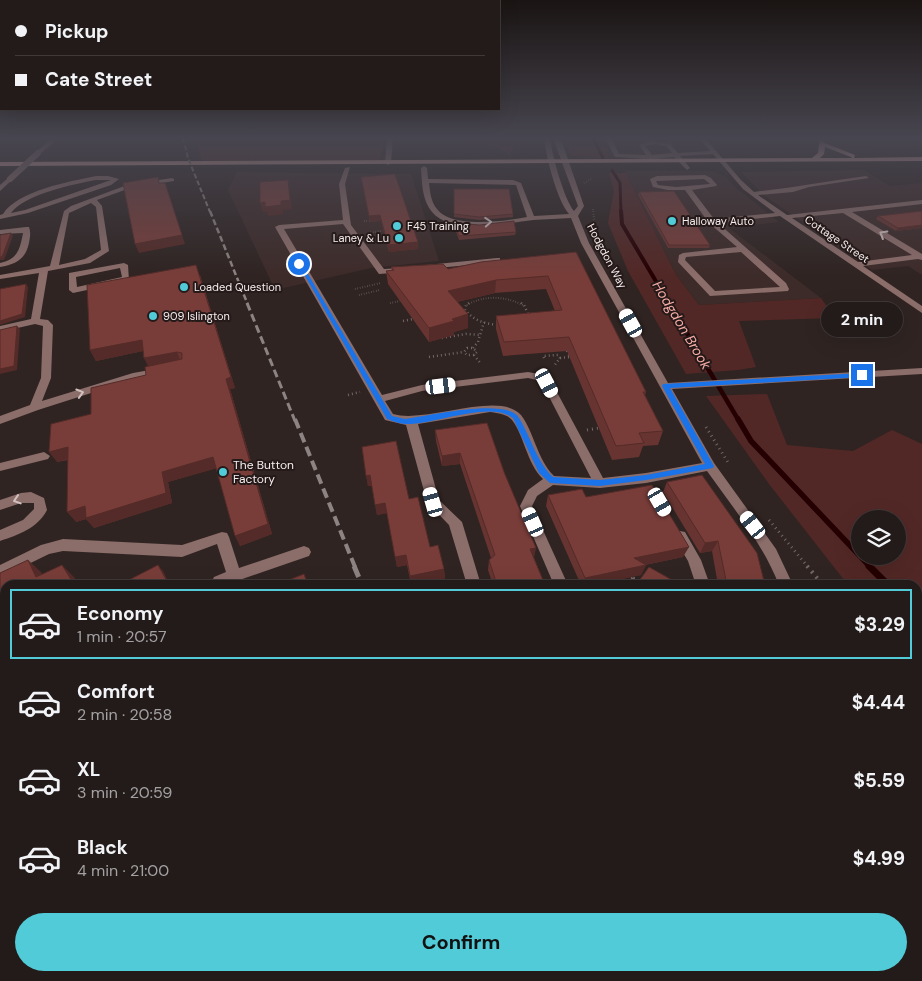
<!DOCTYPE html>
<meta charset="utf-8">
<style>
:root{--surface:#231b1a;--page:#2b2423;--text:#f1f3f6;--muted:#a3a1a2;--line:#403939;--accent:#52cbd8}
body{margin:0;font-family:"DM Sans",sans-serif;background:var(--page);color:var(--text);height:100vh;display:flex;flex-direction:column;font-size:19px;white-space:nowrap}
*{box-sizing:border-box;margin:0}
p{font-size:16px;color:var(--muted)}
.icon{flex:none;width:28px;height:28px;fill:none;stroke:currentColor;stroke-width:2;stroke-linecap:round;stroke-linejoin:round}
.map{position:relative;flex:1;overflow:hidden}
.side{position:absolute;left:0px;top:580px;width:922px;height:401px;display:flex;flex-direction:column;background:var(--surface);border-radius:15px 15px 0 0;box-shadow:0 5px 20px #0002,0 0 0 1px var(--line)}
.side>*{flex:none}
.guide{position:absolute;left:0px;top:0px;width:500px;height:110px;box-shadow:0 5px 20px #0002,0 0 0 1px var(--line);display:grid;align-content:center;height:110px;padding:0 15px;background:var(--surface)}
.buttons{position:absolute;left:851px;top:510px;display:grid;gap:10px}
.buttons a{display:grid;place-items:center;width:55px;height:55px;border-radius:50%;background:var(--surface);box-shadow:0 5px 20px #0002,0 0 0 1px var(--line);font-size:25px}
.end{position:absolute;width:22px;height:22px;margin:-11px;border:6px solid #1a73e8;background:#fff;box-shadow:0 0 0 2px #fff}
.from{border-radius:50%}
.bubble{position:absolute;height:35px;border-radius:18px;background:var(--surface);box-shadow:0 5px 20px #0002,0 0 0 1px var(--line);font-size:16px;font-weight:700;line-height:35px;text-align:center}
.car{position:absolute;width:15px;height:30px;margin:-15px -8px;border-radius:6px;box-shadow:0 0 4px 1px #0007;background:linear-gradient(#fff 24%,#345 0 40%,#fff 0 76%,#345 0 86%,#fff 0)}
.guide b{display:flex;align-items:center;gap:18px;height:48px;font-size:19px}
.guide b+b{border-top:1px solid var(--line)}
.guide i{width:12px;height:12px;background:var(--text)}
ul{padding:9px 0 0;list-style:none}
li{display:flex;align-items:center;gap:15px;height:70px;margin:0 10px 8px;padding:0 5px;border:2px solid transparent;border-radius:0px}
li div{flex:1}
li b{display:block;font-size:19px}
li em{font-style:normal;font-weight:700}
li.selected{border-color:var(--accent)}
li>.icon{width:45px;height:45px;stroke-width:1.5}
.cta{display:flex;gap:10px;margin-top:auto;padding:10px 15px}
.cta a{flex:1;height:58px;border-radius:30px;background:var(--accent);color:#111;font-size:20px;font-weight:700;line-height:58px;text-align:center}
.map>svg:first-child{display:block}
</style>
<div class="map">
<svg width="922" height="981" viewBox="0 0 922 981">
<rect width="100%" height="100%" fill="#2f2422"/>
<path fill="#3d2b29" d="M564 138H697L709 151 711 156 706 159 585 158 573 156 569 152Z
M827 138H922V149L838 150 827 144 830 140Z
M864 170 890 186 922 183V275L908 266 872 270 765 196 741 172Z
M625 171H705L715 172 726 177 735 187 779 222 729 228 821 298 699 305 676 275Z
M237 172 411 174 439 261 371 268 275 290 228 190Z"/>
<path fill="#522826" fill-rule="evenodd" d="M195 138H383L384 141 380 160 202 161Z
M454 138H518L510 155 496 147 462 142Z
M564 138H601L611 158 573 156 569 152Z
M609 173H626L676 275 699 305 821 298 835 318 739 321 756 367 738 370 686 374 628 271 608 223 614 191Z
M767 394 787 445 853 451 892 430 922 444V685L918 683V585H848L769 484 706 396ZM860 519H898V556H860Z"/>
<g fill="none" stroke-linecap="round" stroke-linejoin="round">
<path stroke="#250002" stroke-width="3" d="M593 138 603 158
M612 170 620 183 621 212"/>
<path stroke="#250002" stroke-width="4" d="M621 211 622 224 670 305"/>
<path stroke="#250002" stroke-width="4.5" d="M669 303 739 421"/>
<path stroke="#250002" stroke-width="5.5" d="M738 419 751 441 860 556
M860 556 870 567"/>
<path stroke="#250002" stroke-width="7" d="M869 566 888 585
M918 617 922 621"/>
<path stroke="#726867" stroke-width="2" stroke-dasharray="0.5 2" stroke-linecap="butt" d="M584 183 591 179
M593 209 595 230
M364 221H370
M368 233 383 231
M355 289 381 283
M359 295 380 290
M390 303 400 301
M467 305C484 295 505 296 523 305"/>
<path stroke="#726867" stroke-width="2.5" stroke-dasharray="1 3" stroke-linecap="butt" d="M469 303 466 305 465 310C474 321 486 324 499 325
M521 303 524 305 528 314
M403 321 413 319
M442 338 466 334 480 335
M467 348H473L477 352 474 355H467L464 352Z
M473 348 478 342 484 322
M474 355 481 364
M429 357 464 352
M544 358 543 356 558 355 560 358 554 366
M560 358 570 357 566 349
M348 395 360 392"/>
<path stroke="#726867" stroke-width="3" stroke-dasharray="1 4" stroke-linecap="butt" d="M706 427 729 464
M587 430 599 428
M769 520 808 567"/>
<path stroke="#726867" stroke-width="4" stroke-dasharray="2 5" stroke-linecap="butt" d="M807 566 823 585
M628 585 633 578 631 574"/>
<path fill="#8b6d6a" fill-rule="evenodd" d="M52 138H59L40 154H36V152Z
M387 138H393L391 163 388 165 385 163Z
M544 138H550C552 155 564 199 574 211L578 206 553 138H559L562 142 584 206 578 216 589 243 668 383 922 368V374L672 389 714 463 776 549 793 585H779C762 542 733 508 707 471L646 483 600 488 553 485 537 496 532 506 568 585H554L520 506 528 490 543 479C527 464 524 435 512 420 507 414 497 413 490 412L418 424 439 500 462 522 481 585H467L449 525 427 502 406 425 385 420 275 227 279 225 343 220 339 184 345 168 350 167 345 184 351 225 384 269 402 268H405V272L379 274 343 224 284 229 382 395 422 385 528 372 544 375 552 383 603 478 646 473 702 463 581 243 571 218C559 219 545 219 533 220 506 223 452 236 432 212 422 200 422 183 421 168L424 166 427 168 428 179 513 180 521 183 534 216 569 214C557 200 546 157 544 138ZM429 183 516 185 527 217C505 221 452 229 437 209 431 202 430 192 429 183ZM528 378 537 380 543 385 591 478 554 476C537 459 534 432 521 415 499 390 426 424 393 414L385 401 422 391Z
M605 138H611L619 154 646 155 639 145 651 141 670 144 678 153 710 151 699 138H705L741 180 754 192C791 188 828 181 866 176L869 178 809 187 793 192 758 195 787 215 922 200V204L852 212 922 254V260L918 259 863 266 922 306V313L780 216 718 223 786 283 789 289 788 291 710 296 678 262 679 255 683 253 737 247 709 223 685 190H668L653 187 650 179 657 176 705 175 711 178 717 185 716 186 692 190 714 219 775 213 743 189 713 154 680 156 690 168 687 170 674 157 651 159 615 157ZM655 144 666 146 672 153 652 155 645 146ZM704 179 710 184 676 187 658 185 656 181ZM843 213 912 255 858 262 792 218ZM741 252 780 287 715 291 685 260 686 257Z
M817 138H823L824 145H820Z
M96 176H108L119 179 111 185 28 213 0 219V215L3 214C17 191 71 181 96 176ZM96 180H111L25 210 11 213C25 194 74 184 96 180Z
M8 178 13 179 0 191V185Z
M172 178 174 179V181L130 188 97 200 102 206 109 251 90 263 48 271 40 319 48 320 53 325 51 378 42 401 133 373 161 368 165 369V373L138 378 38 410 0 424V416L30 405 41 378 43 326 35 324 0 332V326L31 319 39 273 0 279V275L50 266 64 211 71 206 127 185ZM91 203 96 207 101 250 85 259 59 265 69 213Z
M26 227H29C31 233 30 237 29 243 25 260 16 264 0 267V263C18 259 20 249 23 233L0 234V230Z
M497 258H500V262L427 269 423 267 427 265Z
M124 263 128 265 129 281 73 293 69 290V273ZM120 268 122 277 77 287 76 277Z
M44 452 50 456 48 459 0 471V463Z
M31 492 44 498 47 510C38 528 18 535 0 541V530L23 520 34 509V503H21L0 510V500L21 493Z
M680 531 685 532 701 560 710 585H696L688 561 673 536 675 532Z
M222 532 227 533 229 537 239 568 304 546 309 548 311 552 309 556 225 585H214L212 581 214 577 226 572 217 544 182 557 63 551 49 554 0 578V565L41 545 63 539 182 545Z
M5 683V700L0 702V685Z
M922 771V792L918 794V773Z
M5 895V917L0 919V897Z
M0 953 5 955V976H14L15 981H0Z
M127 976H152L150 981H125Z
M606 976H628L630 981H608Z
M756 976H778L780 981H758Z"/>
<path fill="#f0b4ae" fill-rule="evenodd" d="M822 142 855 155 854 158 922 157V161L0 166V162L812 158 818 153 819 144ZM825 147 851 157 852 158H820L824 154Z"/>
<path stroke="#8c8382" stroke-width="2" stroke-dasharray="5 2.5" stroke-linecap="butt" d="M183 138 188 158 210 212"/>
<path stroke="#8c8382" stroke-width="2.5" stroke-dasharray="6 3" stroke-linecap="butt" d="M210 211 248 305"/>
<path stroke="#8c8382" stroke-width="3" stroke-dasharray="8 4" stroke-linecap="butt" d="M247 303 295 421"/>
<path stroke="#8c8382" stroke-width="4" stroke-dasharray="10 5" stroke-linecap="butt" d="M295 419 355 567"/>
<path stroke="#8c8382" stroke-width="5" stroke-dasharray="12 6" stroke-linecap="butt" d="M354 566 362 585"/>
<path stroke="#8c8382" stroke-width="5.5" stroke-dasharray="16 8" stroke-linecap="butt" d="M525 976 527 981"/>
<path stroke="#8b6d6a" stroke-width="6" d="M10 179 38 153"/>
</g>
<path fill="#673431" d="M361 177 418 249 389 252 381 221 370 222Z
M454 189 513 214V217L479 220 454 217Z
M639 192 710 245 709 248H668L638 195Z
M922 211V228L896 231 876 219 878 216Z
M454 223 516 232 515 235 459 240 454 226Z
M576 252 646 392 645 395 663 431 658 445 643 446 639 457 612 460 567 351 503 356 496 329V316L555 311 546 289 495 293 457 302 468 328 454 332V335L429 342 388 284 386 271H392L391 267 448 269Z
M200 275 235 388 230 389 272 534 240 546 216 468 168 482 172 503 94 528 86 519 76 522 68 460 57 462 91 414 146 375 149 366 144 358 143 351 96 361 90 350Z
M487 423 534 558 545 585H493L488 570 489 560 491 558 460 464 442 466 436 441 435 430Z
M362 447 409 499 430 547 444 569 445 579 411 585 407 565 397 567 387 513 377 515 372 486H368Z
M667 482 765 585H718L712 551 700 553 663 492Z
M548 495 586 497 683 557 645 565H646L641 575 594 585H581L546 506Z
M920 944H922V981H871L877 976H918V946Z
M664 976H678L672 979H664Z"/>
<path fill="#542b28" d="M288 180 292 209 283 210V214L268 216 267 212H263L260 203 281 201Z
M165 183 185 244 139 253 135 244Z
M380 215 381 221 370 222 369 216Z
M922 225V228L896 231 898 228Z
M11 233 13 236 4 260H0V257Z
M418 242V249L389 252 388 245Z
M196 265 235 388 230 389 272 534 240 546 235 536 226 379Z
M496 280 495 293 448 304V291Z
M26 284 28 287 25 317 0 325V321Z
M468 314V328L454 332V335L429 342V328Z
M17 326 20 329 17 370 0 374V369Z
M142 340 147 350 96 361 90 350Z
M177 352 181 362 149 368 144 358Z
M68 447 76 457 57 462 49 452Z
M460 453V464L442 466V456Z
M213 457 218 468 168 482 172 503 94 528 86 519 76 522 67 512 162 472Z
M370 475 372 486H368L366 476Z
M385 503 387 513 377 515 375 505Z
M718 541 712 551 700 553 705 543Z
M689 547 683 557 630 568 634 558Z
M536 548 534 558 530 549Z
M406 555 407 565 397 567 395 557Z
M28 560 41 572 47 585 36 577Z
M62 565 74 577 79 585H65Z
M158 565 163 571 170 585H164Z
M646 565 641 575 594 585H583L585 578Z
M444 569 445 579 411 585 410 576Z
M175 976H189L191 981H177Z
M309 976H316L311 981H304Z"/>
<path fill="#783d39" stroke="#542b28" d="M395 174 418 242 388 245 380 215 369 216 361 177Z
M158 177 159 183H165L182 235 135 244 123 183Z
M288 180 290 200 281 201V205L265 207V202L260 203V182Z
M454 189H509L513 214 479 217 454 214Z
M674 191 710 245H669L639 192Z
M922 211V225L898 228 878 216Z
M514 221 516 232 459 236 454 223 480 225Z
M11 233 2 257H0V235Z
M576 252 646 392H643L663 431 639 433 644 443 616 446 569 337 504 342 496 316 562 310 548 276 496 280 448 291 468 314 452 319 454 321 429 328 386 271 394 270 391 267 443 264 448 269 481 262Z
M196 265 231 377 226 379 268 524 235 536 213 457 162 472 166 493 86 518 85 506 67 512 68 447 49 452 51 424 91 414V388L146 375 145 367 182 359V353L177 352 144 358 142 340 90 350 87 285Z
M26 284 22 314 0 321V289Z
M17 326 14 366 0 369V330Z
M487 423 504 472 536 548 530 549 545 585H497L489 560 495 555 460 453 442 456 435 430Z
M396 441 409 499 418 497 430 547 438 545 444 569 410 576 406 555 395 557 385 503 375 505 370 475 366 476 362 447Z
M702 475 757 553 765 585H727L718 541 705 543 667 482Z
M652 485 689 547 634 558 646 565 585 578 548 495 582 489 586 497Z
M28 560 36 577 62 565 72 581 65 585H5V707L0 691V573Z
M158 565 168 583 164 585H119Z
M649 567 681 585H636Z
M304 574 308 585H276Z
M922 959V981H893L899 976H918V962Z
M155 976H175L177 981H150Z
M201 976H309L304 981H196Z
M671 976H678L672 979Z"/>
<defs><path id="oneway-chevron" d="M-2-3.5L2.5 0L-2 3.5" fill="none" stroke-width="1.6" stroke-linecap="round" stroke-linejoin="round" transform="scale(1.25)"/></defs>
<g stroke="#d0c0bf">
<use href="#oneway-chevron" transform="translate(488 222) rotate(-4)"/>
<use href="#oneway-chevron" transform="translate(883 234) rotate(-149)"/>
<use href="#oneway-chevron" transform="translate(80 393) rotate(-17)"/>
<use href="#oneway-chevron" transform="translate(17 500) rotate(162)"/>
</g>
<linearGradient id="sky" x2="0" y2="1"><stop stop-color="#1a1413"/><stop offset="0.5" stop-color="#47454f"/><stop offset="1" stop-color="#47454f" stop-opacity="0"/></linearGradient>
<rect width="922" height="276" fill="url(#sky)"/>
<path fill="#1a73e8" d="M297 262 302 264 392 416 405 419C428 416 507 397 519 418 531 437 536 461 553 477L600 480 646 475 705 464 662 386 663 384 862 373 866 375 862 377 670 388 714 466 713 468 646 480 600 486 550 483 539 473 513 418C490 400 434 425 406 424 400 424 393 421 387 419Z"/>
<g fill="#52cbd8" stroke="#251a19" stroke-width="2">
<circle cx="672" cy="221" r="5"/>
<circle cx="397" cy="226" r="5"/>
<circle cx="399" cy="238" r="5"/>
<circle cx="184" cy="287" r="5"/>
<circle cx="153" cy="316" r="5"/>
<circle cx="223" cy="472" r="5"/>
</g>
<g text-anchor="middle" dominant-baseline="central" stroke-width="4" stroke-linejoin="round" paint-order="stroke">
<g font-size="11" fill="#f5eded" stroke="#251a19" text-anchor="start">
<text x="682" y="221">Halloway Auto</text>
<text x="407" y="226">F45 Training</text>
<text x="389" y="238" text-anchor="end">Laney &amp; Lu</text>
<text x="194" y="287">Loaded Question</text>
<text x="163" y="316">909 Islington</text>
</g>
<g font-size="11" fill="#f5eded" stroke="#251a19">
<text transform="translate(837 239) rotate(34)">Cottage Street</text>
<text transform="translate(607 256) rotate(62)">Hodgdon Way</text>
</g>
<g font-size="12" fill="#f5eded" stroke="#251a19" text-anchor="start">
<text x="233" y="465">The Button<tspan x="233" dy="14">Factory</tspan></text>
</g>
<g font-size="14" font-style="italic" fill="#f8aca5" stroke="#251a19">
<text transform="translate(682 325) rotate(59)">Hodgdon Brook</text>
</g>
</g>
</svg>
<div class="buttons">
<a><svg class="icon" aria-label="layers" viewBox="0 0 24 24"><path d="M12 4l9 5-9 5-9-5zM3 14l9 5 9-5"/></svg></a>
</div>
<i class="end from" style="left:299px;top:264px"></i>
<i class="end" style="left:862px;top:375px"></i>
<div class="bubble" style="left:821px;top:302px;width:82px">2 min</div>
<i class="car" style="left:631px;top:323px;rotate:331deg"></i>
<i class="car" style="left:547px;top:383px;rotate:152deg"></i>
<i class="car" style="left:441px;top:386px;rotate:83deg"></i>
<i class="car" style="left:433px;top:502px;rotate:344deg"></i>
<i class="car" style="left:660px;top:502px;rotate:150deg"></i>
<i class="car" style="left:533px;top:522px;rotate:336deg"></i>
<i class="car" style="left:753px;top:525px;rotate:322deg"></i>
<div class="guide">
<b><i class="from"></i>Pickup</b>
<b><i></i>Cate Street</b>
</div>
<section class="side">
<ul>
<li class="selected"><svg class="icon" aria-label="car" viewBox="0 0 24 24"><path d="M5 17H2v-5l4-1 3-4h7l3 4 3 1v5h-3M9 17h6M6 11h13"/><circle cx="7" cy="17" r="2"/><circle cx="17" cy="17" r="2"/></svg><div><b>Economy</b><p>1 min · 20:57</p></div><em>$3.29</em></li>
<li><svg class="icon" aria-label="car" viewBox="0 0 24 24"><path d="M5 17H2v-5l4-1 3-4h7l3 4 3 1v5h-3M9 17h6M6 11h13"/><circle cx="7" cy="17" r="2"/><circle cx="17" cy="17" r="2"/></svg><div><b>Comfort</b><p>2 min · 20:58</p></div><em>$4.44</em></li>
<li><svg class="icon" aria-label="car" viewBox="0 0 24 24"><path d="M5 17H2v-5l4-1 3-4h7l3 4 3 1v5h-3M9 17h6M6 11h13"/><circle cx="7" cy="17" r="2"/><circle cx="17" cy="17" r="2"/></svg><div><b>XL</b><p>3 min · 20:59</p></div><em>$5.59</em></li>
<li><svg class="icon" aria-label="car" viewBox="0 0 24 24"><path d="M5 17H2v-5l4-1 3-4h7l3 4 3 1v5h-3M9 17h6M6 11h13"/><circle cx="7" cy="17" r="2"/><circle cx="17" cy="17" r="2"/></svg><div><b>Black</b><p>4 min · 21:00</p></div><em>$4.99</em></li>
</ul>
<div class="cta"><a>Confirm</a></div>
</section>
</div>
